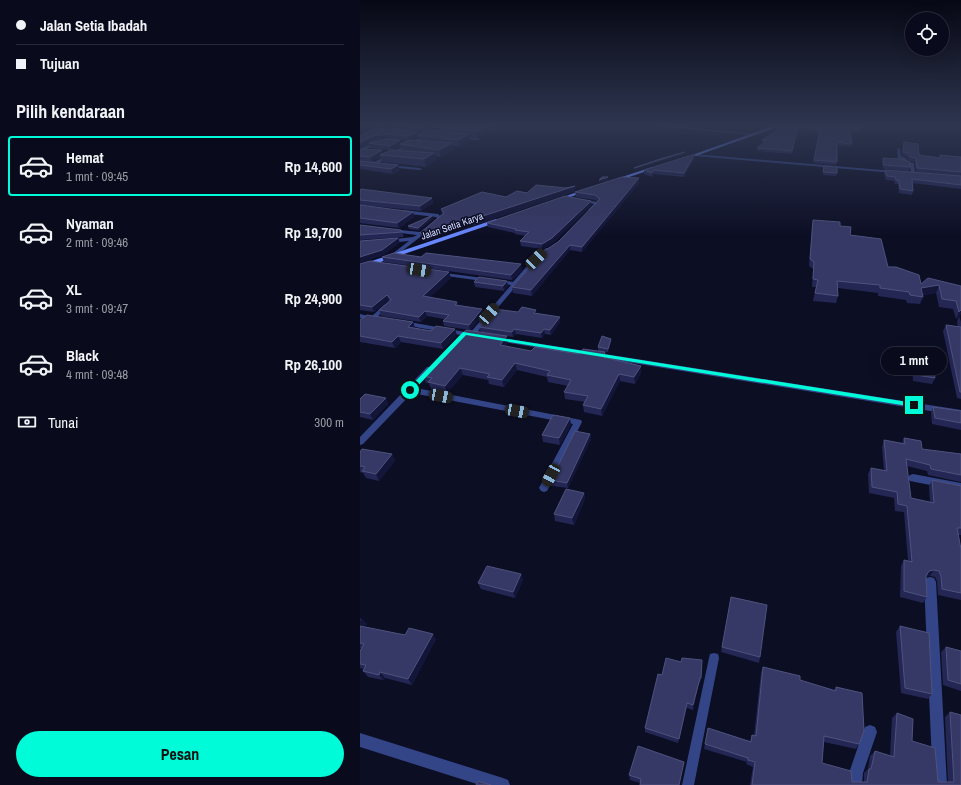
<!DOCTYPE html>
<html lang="id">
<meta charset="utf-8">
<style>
:root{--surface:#090a1b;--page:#171828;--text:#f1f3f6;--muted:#999aa3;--line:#292b3a;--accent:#00fbd8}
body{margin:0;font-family:"Archivo Narrow",sans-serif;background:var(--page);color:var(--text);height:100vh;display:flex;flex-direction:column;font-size:15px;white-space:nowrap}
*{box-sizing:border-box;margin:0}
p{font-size:13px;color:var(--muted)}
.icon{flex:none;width:22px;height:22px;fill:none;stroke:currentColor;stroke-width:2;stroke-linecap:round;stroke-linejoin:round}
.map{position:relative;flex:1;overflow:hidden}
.sheet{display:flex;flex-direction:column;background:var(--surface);width:360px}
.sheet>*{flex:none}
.guide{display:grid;align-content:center;height:88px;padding:0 16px;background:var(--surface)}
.buttons{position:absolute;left:545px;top:12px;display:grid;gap:8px}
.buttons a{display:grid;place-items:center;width:44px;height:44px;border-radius:50%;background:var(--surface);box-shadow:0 4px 16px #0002,0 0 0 1px var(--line);font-size:20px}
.end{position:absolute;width:18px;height:18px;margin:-9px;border:5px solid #00fbd8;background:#111;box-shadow:0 0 0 2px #111}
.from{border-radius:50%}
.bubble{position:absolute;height:28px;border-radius:14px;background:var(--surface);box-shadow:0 4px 16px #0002,0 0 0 1px var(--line);font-size:13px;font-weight:700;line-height:28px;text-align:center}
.car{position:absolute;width:12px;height:24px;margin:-12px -6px;border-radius:5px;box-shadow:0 0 3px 1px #0007;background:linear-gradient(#222 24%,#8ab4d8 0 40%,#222 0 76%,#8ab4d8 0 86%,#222 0)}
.guide b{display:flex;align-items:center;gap:14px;height:38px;font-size:15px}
.guide b+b{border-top:1px solid var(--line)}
.guide i{width:10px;height:10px;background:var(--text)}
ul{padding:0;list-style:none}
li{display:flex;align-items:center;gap:12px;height:60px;margin:0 8px 6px;padding:0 8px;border:2px solid transparent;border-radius:4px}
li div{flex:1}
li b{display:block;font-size:15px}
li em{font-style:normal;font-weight:700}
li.selected{border-color:var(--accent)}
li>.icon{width:36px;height:36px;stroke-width:1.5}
h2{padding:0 16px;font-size:18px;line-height:48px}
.pay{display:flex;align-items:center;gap:10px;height:44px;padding:0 16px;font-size:15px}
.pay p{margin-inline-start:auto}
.action{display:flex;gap:8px;margin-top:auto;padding:8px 16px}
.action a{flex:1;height:46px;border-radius:24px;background:var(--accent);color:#111;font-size:16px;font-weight:700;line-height:46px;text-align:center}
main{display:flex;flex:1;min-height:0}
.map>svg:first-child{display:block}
</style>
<main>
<section class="sheet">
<div class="guide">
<b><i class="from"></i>Jalan Setia Ibadah</b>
<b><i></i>Tujuan</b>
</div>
<h2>Pilih kendaraan</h2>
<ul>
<li class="selected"><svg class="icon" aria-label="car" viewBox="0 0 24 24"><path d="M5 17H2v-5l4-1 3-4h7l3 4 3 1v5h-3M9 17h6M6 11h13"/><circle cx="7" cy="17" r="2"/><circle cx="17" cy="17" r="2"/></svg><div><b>Hemat</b><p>1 mnt · 09:45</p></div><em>Rp 14,600</em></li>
<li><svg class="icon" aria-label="car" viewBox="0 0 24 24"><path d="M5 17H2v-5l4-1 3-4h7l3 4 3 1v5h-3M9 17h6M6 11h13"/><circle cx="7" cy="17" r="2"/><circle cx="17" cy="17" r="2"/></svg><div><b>Nyaman</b><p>2 mnt · 09:46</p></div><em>Rp 19,700</em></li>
<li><svg class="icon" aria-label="car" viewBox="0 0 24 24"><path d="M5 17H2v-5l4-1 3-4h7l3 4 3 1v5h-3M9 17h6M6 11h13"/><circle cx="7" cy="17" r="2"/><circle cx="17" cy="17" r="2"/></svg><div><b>XL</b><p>3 mnt · 09:47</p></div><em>Rp 24,900</em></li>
<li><svg class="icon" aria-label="car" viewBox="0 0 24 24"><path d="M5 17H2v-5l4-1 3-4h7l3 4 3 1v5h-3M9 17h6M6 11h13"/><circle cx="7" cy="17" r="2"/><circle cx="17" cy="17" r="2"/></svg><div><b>Black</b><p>4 mnt · 09:48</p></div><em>Rp 26,100</em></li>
</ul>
<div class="pay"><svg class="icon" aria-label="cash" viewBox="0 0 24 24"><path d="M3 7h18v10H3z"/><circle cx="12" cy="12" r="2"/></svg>Tunai<p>300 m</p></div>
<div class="action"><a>Pesan</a></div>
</section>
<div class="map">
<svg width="601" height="785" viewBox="0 0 601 785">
<rect width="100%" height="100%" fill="#0c0e24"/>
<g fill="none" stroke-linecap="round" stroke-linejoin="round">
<path fill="#344587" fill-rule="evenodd" d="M26 304 28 305V307L15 319H11V317L24 305Z
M354 653 358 654 359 658 334 785H322L349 658 350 654Z"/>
<path fill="#344587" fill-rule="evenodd" d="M293 126H313L393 134 391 135Z
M117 127 134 129 136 130 134 131 116 129Z
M68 133 71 134 15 165 11 164Z
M100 136 118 138 120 139 118 140 99 138Z
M18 141 21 142 0 152V149Z
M537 148 540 149 541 156 546 158 548 162 554 163 555 174 551 173 550 165 544 164 543 160 538 158Z
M29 165 60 168 62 169 60 170 27 167V166Z
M219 199 237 202 239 203 231 212 228 210 234 204 219 201Z
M43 210 78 214 84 219 34 257 31 255 32 254 49 241 29 243 26 241 27 240 53 237 57 235 32 232 30 231V229L60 232 78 219 76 217 41 213V211Z
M186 248 191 249 178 260 114 336 112 337 44 325 41 323 44 321 110 333 151 285 79 275 77 274V272L153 282 174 258Z
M0 314 17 318 18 319 15 321 0 318Z
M134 337H137L601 410V416L137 341H134L133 339Z
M67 367H70L74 369 56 388 221 420 222 422 187 491 184 492 181 491 179 488 213 424 52 393 3 444 0 445V437Z
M553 474 601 483V491L550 481 548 478 550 475Z
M570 577 574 578 576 582 587 785H573L564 582 566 578Z
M510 725 515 727 517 732 503 773 502 785H488L489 773 503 732 505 727Z
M0 733 143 778 148 780 150 785H120L0 747Z"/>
<path fill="#344587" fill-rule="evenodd" d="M334 154 534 171 536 172 534 173 335 156Z"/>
<path fill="#6787ff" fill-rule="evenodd" d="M413 126H420L327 159 324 158Z
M292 167 296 168 257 181 253 180Z
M223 190 227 191 199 201 195 200Z
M136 219 138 220V222L0 269V265Z"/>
</g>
<path fill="#242654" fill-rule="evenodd" d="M42 126H76L69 130 77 131 76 127 77 126H136L133 128 127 127 128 132 117 137 110 136 111 141 100 147 93 146 94 150 81 157 75 156 76 160 66 167 22 162 20 157 12 161 40 170 33 174 0 169V149L23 154 30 150 11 148 9 143 41 144 48 140 27 139 14 141 0 148V136L42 130 57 132 58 135 65 131 43 130ZM58 136 59 141 51 140ZM40 146 42 150H33Z
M425 126 501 130 500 132 490 133 492 144 491 147 477 145V162L476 165 453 163 460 132 437 130 432 154 397 151V148L404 143 402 142V140Z
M544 142 559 155 579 158 580 155 601 157V176L556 172 555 162 549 161 547 157 542 155 543 146Z
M335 154V158L324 177 294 174 292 177 284 174V170Z
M523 158 550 167 549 171 523 169 522 162Z
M464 166 477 173 476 176 463 175Z
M525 170 601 176V189L552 183 553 191 552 195 539 193 538 184H535L534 181 526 180 524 174Z
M279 183 222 252 210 250 172 296 153 293 152 287 198 242 238 202 235 200 216 197 215 192Z
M215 186V191L115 225 109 223 66 241 61 238 60 233 82 214 81 209 167 193 206 188Z
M0 190 72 198 73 203 61 211 2 205 54 217 39 228 0 223Z
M231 201V205L193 243 182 249 161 246 160 241 166 236 155 234V233L128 227 127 223Z
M73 219 59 230 49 229 48 226Z
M453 220 480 226 528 267 561 284 601 286V314L596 319 593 309 579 307 576 293 563 295V297L560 304 547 303 546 300 518 296V293L478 288V296L476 303 453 301 456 287H452L453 269 449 266 452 226Z
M0 225 42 232 44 237 0 240Z
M22 257H61L162 270 152 280 24 262Z
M0 264 91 278 69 298 97 302 98 305 122 309 124 315 110 330 84 326 83 321 84 319 67 316 61 322 21 316 19 310 29 301V300L14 312 0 310Z
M114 282 148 286 144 291 115 287Z
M158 312 177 313 200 322 191 335 185 334 182 338 156 334 153 337 121 332 119 327Z
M599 316 601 322V399L597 398 583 331 586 325 598 327 597 322Z
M0 320 53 322 55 328 97 335 83 349 41 342 35 348 0 342Z
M251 342 248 352 238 351V347Z
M148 343 146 346 171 351 219 354 245 357 281 366V373L275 384 260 381 242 416 224 412 223 405 225 402 205 399 204 392 208 386 188 382 187 377 157 370 144 387 129 384 128 380 103 375 87 393 71 389 69 383H66L63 376 67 372V370Z
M554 354 575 378 572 384 553 381 552 361Z
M26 398 28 404 13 420 0 417V399Z
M573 407 601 411V430L572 424 571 413Z
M211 425 200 445 183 442 182 435Z
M230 434 231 439 208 488 192 486 191 480Z
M544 438 562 449 601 454V482L568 475 567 471 547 466 551 498 570 503 569 486 572 480 601 486V535H598L601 549V600L578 595 577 581 575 577 570 576H566L567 597 563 603 540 597 541 566 544 560 548 561 544 512 535 511 534 498 509 493 508 474 511 468 524 471 522 447 524 440 542 443Z
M0 452 32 454 35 461 19 481 6 478 3 473 0 472Z
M224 493 225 499 214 525 195 521 194 514Z
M161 574 163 580 155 598 121 589 118 583Z
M371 597 400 657 399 663 361 652Z
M0 618 7 624 5 627 45 635 76 639 52 685 25 678 23 680 8 677 3 671 4 669 0 668V651L2 648H0Z
M540 626 572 694 568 699 541 693 536 632Z
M586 647 601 651V691L583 685 581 652Z
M403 667 440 680 474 690 476 687 499 744 496 749 464 742 462 763 492 782H504V773L508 769 510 756 515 751 530 756 532 718 537 713 552 741 578 782H588L585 717 590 712 601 785H390L393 767 386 764 387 762 344 749 348 728 390 741 392 735 394 736 401 673Z
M302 675 341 678 340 683 339 682 333 710 327 708 318 743 285 732V728Z
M324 762V766L280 783 270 780 269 775Z"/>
<path fill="#131539" d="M66 126H76L67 131 65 127Z
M127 127 128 132 117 137 116 132Z
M501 130 500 132 489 134 490 131Z
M57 132 58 136 50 140 48 136Z
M26 134 27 139 14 141 0 148V143L12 136Z
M109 134 111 141 100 147 98 140Z
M40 140 41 144H40V146L32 150 30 146Z
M92 143 94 150 81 157 79 150Z
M22 150 23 155H20V157L12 161 10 157Z
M325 152V154L274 170V168Z
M74 153 76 160 66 167 64 159Z
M335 154V158L324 177V173Z
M38 165 40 170 33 174 31 169Z
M294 170V174L292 177V173Z
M248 177V180L239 183V180Z
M279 178V183L222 252V247Z
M215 186V191L115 225 114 219Z
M72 198 73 203 61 211 60 206Z
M231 201V205L193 243 182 249V244Z
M53 212 54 217 39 228 37 223Z
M72 216 73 219 59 230 58 228Z
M107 218 109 223 66 241 64 236Z
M38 238 40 243 24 255 0 263V257Z
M210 245V250L172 296 171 290Z
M161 264 162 270 152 280 151 275Z
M89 272 91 278 65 302 63 296Z
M147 281 148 286 144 291 143 286Z
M579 285 576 293 559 295 561 288Z
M27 295 29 300 14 312 12 307Z
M122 309 124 315 110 330 109 325Z
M601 310V314L596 319 599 312Z
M65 311 67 316 61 322 59 317Z
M200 317V322L191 335 190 330Z
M53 322 55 328 48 327Z
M95 329 97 335 83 349 81 343Z
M154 329 156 334 153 337 152 332Z
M184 329 185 334 182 338 181 333Z
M38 336 41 342 35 348 32 342Z
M147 336 148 343 142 352 140 345Z
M251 339V342L248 352V349Z
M155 363 157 370 144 387 142 380Z
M281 366V373L275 384 274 377Z
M100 368 103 375 87 393 85 386Z
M259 374 260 381 242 416 241 409Z
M26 398 28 404 13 420 10 414Z
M210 418 211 425 200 445 199 438Z
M230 434 231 439 208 488 207 483Z
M32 454 35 461 19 481 16 474Z
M224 493 225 499 214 525 212 518Z
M574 570 570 576 566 577 569 571Z
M161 574 163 580 155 598 153 592Z
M2 618 7 624 3 631 0 628V622Z
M73 634 76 639 52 685 48 679Z
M20 672 25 678 23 680 19 675Z
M340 678 339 682 333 710V705Z
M327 703V708L318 743 319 739Z"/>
<path fill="#363966" stroke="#4e527e" d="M77 126H123L127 127 116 132 76 127Z
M425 126H501V130L490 131 492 144 477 142V162L454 160 460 129 438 127 432 151 397 148 407 140H402Z
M39 127 42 130 57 132 48 136 26 134 12 136 0 143V136L17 128 34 129Z
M68 130 109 134 98 140 58 135Z
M26 139 40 140 30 146 9 143Z
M49 140 92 143 79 150 40 144Z
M544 142 558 144 559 155 581 158 580 155 601 157V172L557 168 556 158 550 157 548 153 543 152Z
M0 149 22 150 10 157 0 156Z
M31 150 74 153 64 159 20 155Z
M325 152 274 168 300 159Z
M335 154 324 173 294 170 292 173 284 170Z
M523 158 541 159 550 162V167L524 165Z
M0 161 38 165 31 169 0 165Z
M464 166 477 167V173L463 172Z
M525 170 601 176V185L552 179 553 191 540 189 539 181 536 180 535 177 527 176Z
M242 177H248L239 180Z
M262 177 279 178 222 247 210 245 171 290 152 287 184 251 198 242 240 199 235 195 215 192Z
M176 185 206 188 215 186 114 219 107 218 64 236 60 233 84 213 81 209 122 192 146 197 157 191 167 193Z
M1 189 72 198 60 206 0 200V190Z
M205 196 231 201 192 238 182 244 160 241 169 232 155 230 156 229 127 223Z
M0 205 53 212 37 223 0 218Z
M71 216H72L58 228 48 226Z
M453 220 480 222V226L491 227 490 235 521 239 528 267H536L559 275 561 284 568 278 601 286V310L599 312 596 301 582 299 579 285 561 288 563 297 550 295 549 292 520 288V285L477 281 478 296 455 293 458 280 453 279 454 262 450 259Z
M0 225 41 230 42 232 0 235Z
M38 238 22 250 0 257V241Z
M34 253 61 257 66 253 161 264 151 275 22 257Z
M10 261 89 272 63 296 97 302 95 305 122 309 109 325 83 321 89 315 65 311 59 317 19 310 31 300 27 295 12 307 0 305V264Z
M119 277 147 281 143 286 114 282Z
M162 307 176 310 174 313 200 317 190 330 184 329 181 333 154 329 152 332 119 327 134 309 158 312Z
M7 315 53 322 48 327 71 331 76 326 95 329 81 343 38 336 32 342 0 336V320Z
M586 325 601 327V392H600Z
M106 330 147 336 140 345 171 351 175 347 219 354 223 349 245 352 243 357 281 366 274 377 259 374 241 409 223 405 228 396 204 392 211 380 187 375 190 371 155 363 142 380 127 377 130 374 100 368 85 386 68 382 72 378 63 376 69 370H67Z
M242 336 251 339 248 349 238 347Z
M554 354 572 357 575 378 556 375Z
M5 394 26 398 10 414 0 412V399Z
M573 407 601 411V423L575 418Z
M193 415 210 418 199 438 182 435Z
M215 431 230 434 207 483 191 480Z
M544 438 561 441 562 449 601 454V475L571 469 570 465 546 459 551 498 574 503 572 480 601 486V528H597L601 549V593L582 589 581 576 579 571 574 570 569 571 566 576 567 597 544 591V560L552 562 547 506 538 504 537 492 512 487 511 468 527 471 524 440 545 444Z
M2 449 32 454 16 474 2 471 5 467 0 466V452Z
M206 489 224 493 212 518 194 514Z
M127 566 161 574 153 592 118 583Z
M371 597 407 605 400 657 362 647Z
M0 626 45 635 49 628 73 634 48 679 20 672 19 675 3 671 6 665 0 664V651L4 644 0 643Z
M540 626 569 633 572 694 545 688Z
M586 647 601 651V684L588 680Z
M306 658 321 662 322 658 342 660 341 678H340L333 705 327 703 319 739 285 728 298 674 302 675Z
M403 667 440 676V680L476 691V687L502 693 504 731 499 744 464 736 462 763 491 771 492 782H507L509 769H511L515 751 534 757 537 713 553 719 552 741 575 748 578 782H594L590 712 601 715V785H392L395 762 388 760V758L345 744 348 728 391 742 392 735 396 736Z
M278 746 324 762 319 785H280L281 779 269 775Z
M118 781 131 785H116Z"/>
<linearGradient id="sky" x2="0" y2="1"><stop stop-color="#070814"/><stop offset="0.53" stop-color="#2e3650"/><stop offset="1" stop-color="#2e3650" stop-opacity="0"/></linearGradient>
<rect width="601" height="236" fill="url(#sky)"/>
<path fill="#00fbd8" d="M103 332 554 403 557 405 554 407 106 335 52 392H48V389Z"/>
<g text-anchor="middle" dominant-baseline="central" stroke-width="3" stroke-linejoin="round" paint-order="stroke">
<g font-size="10" fill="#d0d6ff" stroke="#0c0e24">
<text transform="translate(92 226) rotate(-19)">Jalan Setia Karya</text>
</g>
</g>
</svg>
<div class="buttons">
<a><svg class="icon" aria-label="locate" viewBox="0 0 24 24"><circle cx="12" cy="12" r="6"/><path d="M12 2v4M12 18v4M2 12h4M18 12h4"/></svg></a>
</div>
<i class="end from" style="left:50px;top:390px"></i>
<i class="end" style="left:554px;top:405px"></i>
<div class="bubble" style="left:521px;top:347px;width:66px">1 mnt</div>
<i class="car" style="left:176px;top:259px;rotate:46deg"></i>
<i class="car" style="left:59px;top:270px;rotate:99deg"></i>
<i class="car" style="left:129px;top:314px;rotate:41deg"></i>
<i class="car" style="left:81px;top:396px;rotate:101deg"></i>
<i class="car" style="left:157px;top:411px;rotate:101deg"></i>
<i class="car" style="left:191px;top:475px;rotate:208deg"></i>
</div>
</main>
